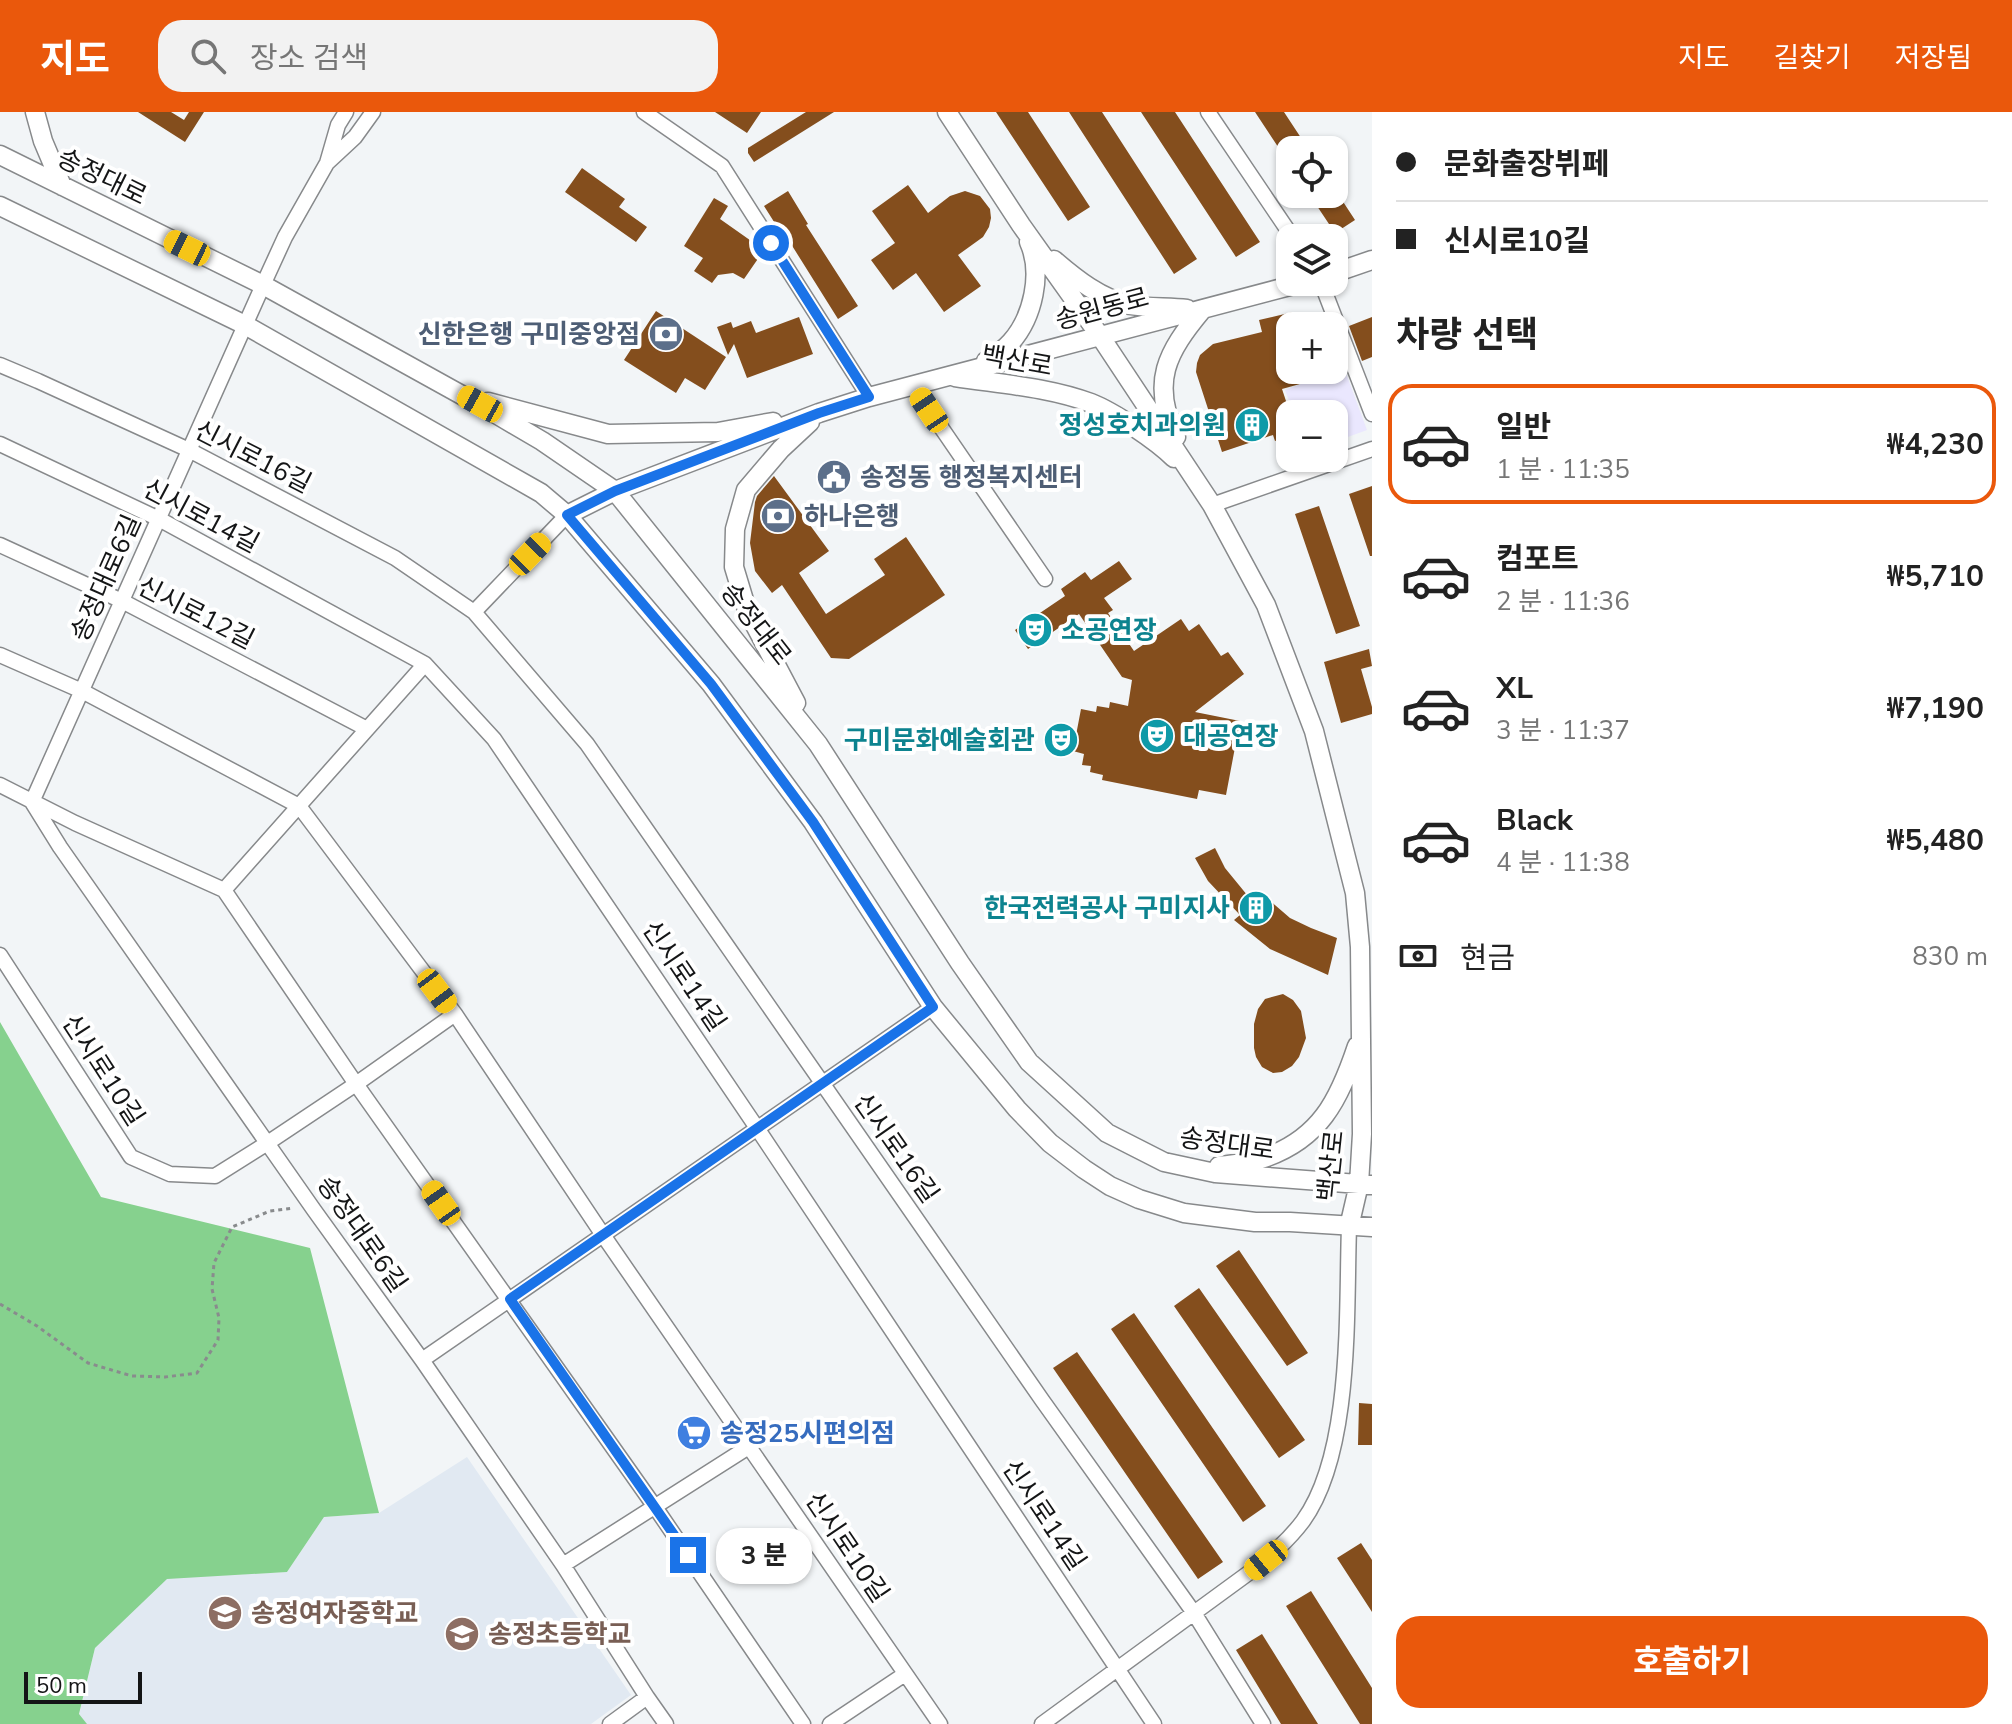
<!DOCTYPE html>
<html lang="ko">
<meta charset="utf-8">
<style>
:root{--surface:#fff;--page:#f2f2f2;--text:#222;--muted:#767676;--line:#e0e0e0;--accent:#ea580c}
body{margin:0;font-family:"Nunito Sans","Noto Sans KR",sans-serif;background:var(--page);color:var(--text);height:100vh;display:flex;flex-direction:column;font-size:30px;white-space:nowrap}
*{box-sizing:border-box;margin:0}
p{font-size:26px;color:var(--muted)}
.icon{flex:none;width:44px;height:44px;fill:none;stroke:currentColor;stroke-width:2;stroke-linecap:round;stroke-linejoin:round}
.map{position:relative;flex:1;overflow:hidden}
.panel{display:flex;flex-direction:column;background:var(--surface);width:640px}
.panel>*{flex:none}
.guide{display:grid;align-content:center;height:176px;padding:0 24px;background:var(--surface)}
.controls{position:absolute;left:1276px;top:24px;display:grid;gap:16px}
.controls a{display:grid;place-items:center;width:72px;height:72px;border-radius:16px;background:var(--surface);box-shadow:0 2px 6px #0004;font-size:40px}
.scale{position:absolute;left:24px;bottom:20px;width:118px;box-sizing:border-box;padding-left:8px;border:4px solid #141516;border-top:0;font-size:22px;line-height:28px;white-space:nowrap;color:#141516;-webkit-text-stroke:6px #fff;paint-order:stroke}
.end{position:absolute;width:36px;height:36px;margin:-18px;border:10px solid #1a73e8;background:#fff;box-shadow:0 0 0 4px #fff}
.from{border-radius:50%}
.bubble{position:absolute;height:56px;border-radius:24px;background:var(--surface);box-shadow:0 2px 6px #0004;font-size:26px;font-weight:700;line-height:56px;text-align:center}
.car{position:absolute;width:24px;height:48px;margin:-24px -12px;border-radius:10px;box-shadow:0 0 6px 2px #0007;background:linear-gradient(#f5c518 24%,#345 0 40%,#f5c518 0 76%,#345 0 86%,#f5c518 0)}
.guide b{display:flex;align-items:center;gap:28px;height:76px;font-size:30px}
.guide b+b{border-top:2px solid var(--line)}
.guide i{width:20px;height:20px;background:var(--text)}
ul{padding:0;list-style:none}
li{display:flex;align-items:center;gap:24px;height:120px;margin:0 16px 12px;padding:0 8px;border:4px solid transparent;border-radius:24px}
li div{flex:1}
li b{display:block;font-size:30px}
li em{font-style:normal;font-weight:700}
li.on{border-color:var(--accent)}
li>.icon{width:72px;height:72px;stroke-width:1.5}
h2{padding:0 24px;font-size:36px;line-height:96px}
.pay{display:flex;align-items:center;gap:20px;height:88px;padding:0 24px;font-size:30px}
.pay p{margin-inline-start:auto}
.button{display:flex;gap:16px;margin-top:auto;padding:16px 24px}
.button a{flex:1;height:92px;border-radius:24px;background:var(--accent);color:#fff;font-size:32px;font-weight:700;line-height:92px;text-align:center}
header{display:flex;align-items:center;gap:48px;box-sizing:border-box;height:112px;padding:0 40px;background:var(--accent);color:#fff}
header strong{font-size:38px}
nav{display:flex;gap:44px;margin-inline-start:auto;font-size:28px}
.search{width:560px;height:72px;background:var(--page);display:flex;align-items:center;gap:20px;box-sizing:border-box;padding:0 28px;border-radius:24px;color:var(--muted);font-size:30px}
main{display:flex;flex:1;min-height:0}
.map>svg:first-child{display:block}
</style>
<header>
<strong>지도</strong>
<div class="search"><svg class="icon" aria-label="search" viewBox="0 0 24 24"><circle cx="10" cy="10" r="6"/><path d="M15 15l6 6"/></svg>장소 검색</div>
<nav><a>지도</a><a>길찾기</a><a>저장됨</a></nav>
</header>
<main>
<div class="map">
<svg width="1372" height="1612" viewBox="0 0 1372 1612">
<rect width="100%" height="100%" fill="#f2f5f7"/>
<path fill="#eae7fe" d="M1344 256 1367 318 1334 330V302H1294L1285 278Z"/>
<path fill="#e1e9f2" d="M467 1345 631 1583 591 1612H87L79 1603 95 1536 167 1466 287 1460 324 1405 379 1401Z"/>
<path fill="#86d18e" d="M0 910 101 1085 310 1136 379 1401 324 1405 287 1460 167 1467 95 1536 79 1602 87 1612H0Z"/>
<path fill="#844e1d" d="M138 0H171L184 8 189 0H204L185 30Z
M715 0H761L747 21Z
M806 0H834L754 50 748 41V36Z
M996 0H1028L1090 95 1068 109Z
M1069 0H1102L1197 147 1174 162Z
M1141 0H1175L1260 130 1236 145Z
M1255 0H1284L1309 38H1290V53Z
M582 56 625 87 619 95 647 115 636 130 565 80Z
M908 73 928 101 950 84 965 79 980 84 990 97 991 106 989 115 983 125 958 143 981 174 944 200 916 161 893 178 871 148 895 131 872 99Z
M788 79 808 112 806 113 858 194 838 207 786 124H783L764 94Z
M1309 82H1338L1355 108 1335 121Z
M714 86 728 94 720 107 764 138 744 167 733 161 718 163 712 171 694 159 703 146 684 134Z
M656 199 726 245 705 278 685 266 676 281 624 248Z
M1293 200 1297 214H1290V258H1318L1307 270 1282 277 1290 301V324L1275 329 1273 323 1222 340 1196 260 1197 251 1200 243 1213 232 1262 220 1259 208Z
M799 205 813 242 747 266 734 232 728 243 717 215 731 210 733 216 751 209 756 221Z
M1372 205V245L1362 249 1349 214Z
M774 364 829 439 799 461 826 502 885 463 874 447 906 425 945 483 849 547 831 546 782 473 772 481 755 459 750 431 755 390 757 384Z
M1372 374V444H1370L1349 382Z
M1319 394 1360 514 1336 522 1295 402Z
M1119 449 1132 467 1104 486 1113 498 1108 501 1134 539 1181 507 1189 519 1199 512 1221 544 1228 540 1244 562 1195 600 1240 609 1226 683 1199 678 1197 687 1102 668 1103 663 1090 660 1091 654 1082 653 1084 642 1073 639 1081 597 1096 600 1097 594 1109 596 1110 590 1128 594 1132 568 1122 565 1079 502 1028 537 1015 518 1065 484 1061 477 1085 460 1091 468Z
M1369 537 1372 554 1361 557 1372 595V602L1341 611 1324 550Z
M1215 736 1225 756 1252 789 1261 781 1290 806 1311 816 1337 826 1328 863 1270 837 1234 808 1240 803 1208 769 1195 746Z
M1283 882 1293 888 1301 899 1306 926 1299 945 1292 954 1282 960 1273 961 1262 955 1256 945 1254 936V912L1258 897 1265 887Z
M1239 1138 1308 1241 1287 1254 1216 1154Z
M1199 1176 1305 1328 1279 1346 1174 1194Z
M1134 1201 1266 1394 1243 1410 1111 1217Z
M1077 1240 1223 1450 1198 1467 1053 1256Z
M1359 1291 1372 1292V1333H1358Z
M1361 1431 1372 1448V1500L1337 1446Z
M1311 1479 1372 1576V1612H1360L1286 1494Z
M1262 1522 1318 1612H1281L1236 1538Z"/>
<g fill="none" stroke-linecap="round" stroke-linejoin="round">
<g stroke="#87898b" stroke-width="17">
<path id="minor" d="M346 0 338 13 327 51 285 125 263 173 32 690 60 735 314 1098 422 1248 563 1453 647 1585 666 1612
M644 0 722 54 869 285
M1208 0 1293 126
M327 51 355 25 373 0
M1321 170 1372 302
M0 253 38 269 189 338 395 446 474 500 587 632 1042 1288 1194 1501 1263 1612
M912 273 1045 467
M0 332 159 407 425 552 494 627 757 1016 1154 1612
M1212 393 1372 337
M0 433 122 489 367 617
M474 500 567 403
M0 543 82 579 299 694 455 902 603 1123 940 1612
M0 673 75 711 224 778
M224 778 356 972 655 1395 803 1612
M224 778 425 552
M0 843 131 1045 170 1062 215 1064 269 1030 356 972 455 902
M422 1248 933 895
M563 1453 750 1334
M610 1612 647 1585
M830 1612 905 1562
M1042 1612 1250 1460C1270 1444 1288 1429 1303 1409 1353 1340 1346 1198 1349 1115"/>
</g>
<g stroke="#87898b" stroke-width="21">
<path id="tertiary" d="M35 0 43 29 62 74
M947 0 1021 113 1100 224 1212 393 1266 493 1314 619 1355 781 1360 835 1362 1022 1359 1072 1349 1115
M0 43 263 173 496 302 542 329 615 379 818 632 960 851 1029 950 1107 1021 1164 1050 1215 1061 1372 1073
M0 94 245 213 541 381 567 403 711 572 813 710 933 895 1017 997 1050 1031 1084 1057 1110 1074 1139 1087 1184 1101 1255 1110H1290L1372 1115
M1054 148C1076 167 1101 187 1130 193 1149 196 1169 195 1187 197
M1334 161 1372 148
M986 249C995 244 1004 238 1011 230 1033 205 1043 161 1029 130
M955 265C1000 272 1048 275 1091 291 1114 300 1157 329 1174 346
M488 290 608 322 718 320 773 310
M1176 325C1150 270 1167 240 1202 198
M567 403 615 379 819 301 869 285 1305 170
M796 591 747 498 734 455 735 417 746 378 781 337 810 310
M1219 1054C1233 1052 1248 1051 1261 1047 1320 1028 1339 988 1357 934"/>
</g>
<path stroke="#898b8d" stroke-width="3" stroke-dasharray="4 4" stroke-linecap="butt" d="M0 1192 37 1214 88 1251 132 1264 165 1265 197 1261 218 1228 219 1206 212 1177 214 1151 232 1115 270 1099 294 1096"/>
<use href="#minor" stroke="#fff" stroke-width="14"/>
<use href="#tertiary" stroke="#fff" stroke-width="18"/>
</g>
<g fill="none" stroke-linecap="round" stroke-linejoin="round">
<path stroke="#1a73e8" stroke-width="10" d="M688 1443 510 1187 933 895 813 710 711 572 567 403 615 379 819 301 869 285 771 131"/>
</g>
<defs>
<g id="bank-disc" transform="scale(1.8)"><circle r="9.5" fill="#5c6f8a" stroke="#fff"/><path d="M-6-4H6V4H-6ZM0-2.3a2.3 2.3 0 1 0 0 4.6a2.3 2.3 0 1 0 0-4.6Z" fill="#fff"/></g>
<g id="building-disc" transform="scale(1.8)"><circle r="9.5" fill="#0f9aa8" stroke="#fff"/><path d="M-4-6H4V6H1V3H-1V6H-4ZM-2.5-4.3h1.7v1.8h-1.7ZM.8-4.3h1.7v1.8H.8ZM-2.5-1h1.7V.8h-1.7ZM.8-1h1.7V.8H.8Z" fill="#fff"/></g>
<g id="civic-disc" transform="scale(1.8)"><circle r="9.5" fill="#5c6f8a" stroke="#fff"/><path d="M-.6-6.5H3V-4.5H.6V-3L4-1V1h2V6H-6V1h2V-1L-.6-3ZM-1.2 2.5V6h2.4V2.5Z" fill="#fff"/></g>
<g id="theatre-disc" transform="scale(1.8)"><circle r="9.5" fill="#0f9aa8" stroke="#fff"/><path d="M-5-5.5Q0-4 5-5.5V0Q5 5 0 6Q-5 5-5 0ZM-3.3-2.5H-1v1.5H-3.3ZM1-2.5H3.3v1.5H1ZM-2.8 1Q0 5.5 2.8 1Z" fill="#fff"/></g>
<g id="supermarket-disc" transform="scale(1.8)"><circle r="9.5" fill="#3f7fe0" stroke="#fff"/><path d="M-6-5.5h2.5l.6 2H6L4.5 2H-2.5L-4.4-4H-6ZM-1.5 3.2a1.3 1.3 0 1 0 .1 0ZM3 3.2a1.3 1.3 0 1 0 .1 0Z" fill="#fff"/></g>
<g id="school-disc" transform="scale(1.8)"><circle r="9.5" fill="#8d6e63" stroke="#fff"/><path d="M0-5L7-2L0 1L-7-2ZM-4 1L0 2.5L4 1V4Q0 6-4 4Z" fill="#fff"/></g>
</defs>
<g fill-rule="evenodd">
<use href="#bank-disc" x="666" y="222"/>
<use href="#building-disc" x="1252" y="313"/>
<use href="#civic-disc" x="834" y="365"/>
<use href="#bank-disc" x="778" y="404"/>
<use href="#theatre-disc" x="1035" y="518"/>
<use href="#theatre-disc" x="1157" y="624"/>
<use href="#theatre-disc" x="1061" y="628"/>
<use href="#building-disc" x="1256" y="796"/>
<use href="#supermarket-disc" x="694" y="1321"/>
<use href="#school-disc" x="225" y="1501"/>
<use href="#school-disc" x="462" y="1522"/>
</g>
<g text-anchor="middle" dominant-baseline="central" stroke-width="8" stroke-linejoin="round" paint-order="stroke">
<g font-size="26" fill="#141516" stroke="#fff">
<text transform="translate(102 65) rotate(26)">송정대로</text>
<text transform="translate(1102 197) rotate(-15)">송원동로</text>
<text transform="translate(1017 249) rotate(10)">백산로</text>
<text transform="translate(253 345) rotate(27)">신시로16길</text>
<text transform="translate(201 404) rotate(28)">신시로14길</text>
<text transform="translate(106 466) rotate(-66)">송정대로6길</text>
<text transform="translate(196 501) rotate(27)">신시로12길</text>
<text transform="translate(756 512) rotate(52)">송정대로</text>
<text transform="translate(684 864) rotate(56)">신시로14길</text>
<text transform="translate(103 958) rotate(57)">신시로10길</text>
<text transform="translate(1227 1032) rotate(8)">송정대로</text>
<text transform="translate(896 1036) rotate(55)">신시로16길</text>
<text transform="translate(1331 1054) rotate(-84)">백산로</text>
<text transform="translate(362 1122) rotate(55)">송정대로6길</text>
<text transform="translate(1044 1403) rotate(56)">신시로14길</text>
<text transform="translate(847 1435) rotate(56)">신시로10길</text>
</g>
<g font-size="26" font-weight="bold" fill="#4e5e75" stroke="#fff" text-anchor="start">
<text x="640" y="222" text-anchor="end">신한은행 구미중앙점</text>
<text x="860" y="365">송정동 행정복지센터</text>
<text x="804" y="404">하나은행</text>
</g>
<g font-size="26" font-weight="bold" fill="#0d838f" stroke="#fff" text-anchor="end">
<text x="1226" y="313">정성호치과의원</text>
<text x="1061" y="518" text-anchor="start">소공연장</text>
<text x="1183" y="624" text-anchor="start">대공연장</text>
<text x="1035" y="628">구미문화예술회관</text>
<text x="1230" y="796">한국전력공사 구미지사</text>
</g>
<g font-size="26" font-weight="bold" fill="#366cbe" stroke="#fff" text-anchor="start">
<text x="720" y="1321">송정25시편의점</text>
</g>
<g font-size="26" font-weight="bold" fill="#785e54" stroke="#fff" text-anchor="start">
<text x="251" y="1501">송정여자중학교</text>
<text x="488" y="1522">송정초등학교</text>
</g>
</g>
</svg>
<div class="controls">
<a><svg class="icon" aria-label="locate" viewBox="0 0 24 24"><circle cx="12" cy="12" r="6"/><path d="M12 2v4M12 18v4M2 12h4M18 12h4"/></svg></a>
<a><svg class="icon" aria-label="layers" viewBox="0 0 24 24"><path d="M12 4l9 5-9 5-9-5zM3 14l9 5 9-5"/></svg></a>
<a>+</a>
<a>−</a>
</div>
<div class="scale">50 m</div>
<i class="end from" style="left:771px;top:131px"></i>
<i class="end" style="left:688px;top:1443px"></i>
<div class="bubble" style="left:716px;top:1416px;width:96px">3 분</div>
<i class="car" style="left:187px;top:136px;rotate:296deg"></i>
<i class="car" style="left:480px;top:292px;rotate:299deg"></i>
<i class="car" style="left:929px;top:298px;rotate:326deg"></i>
<i class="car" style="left:530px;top:442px;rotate:44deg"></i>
<i class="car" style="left:437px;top:879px;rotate:143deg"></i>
<i class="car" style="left:441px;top:1091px;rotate:325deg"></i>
<i class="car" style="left:1266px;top:1448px;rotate:231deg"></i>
</div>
<section class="panel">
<div class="guide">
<b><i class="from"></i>문화출장뷔페</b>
<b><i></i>신시로10길</b>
</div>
<h2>차량 선택</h2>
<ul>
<li class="on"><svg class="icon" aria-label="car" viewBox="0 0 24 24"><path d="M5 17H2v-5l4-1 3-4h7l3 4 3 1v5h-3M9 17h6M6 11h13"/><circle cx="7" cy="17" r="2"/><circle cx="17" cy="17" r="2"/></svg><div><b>일반</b><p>1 분 · 11:35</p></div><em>₩4,230</em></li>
<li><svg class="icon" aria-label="car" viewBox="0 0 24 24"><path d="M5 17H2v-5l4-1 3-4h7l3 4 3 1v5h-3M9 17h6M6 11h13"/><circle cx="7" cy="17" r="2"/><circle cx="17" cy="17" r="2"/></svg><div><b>컴포트</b><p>2 분 · 11:36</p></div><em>₩5,710</em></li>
<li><svg class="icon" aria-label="car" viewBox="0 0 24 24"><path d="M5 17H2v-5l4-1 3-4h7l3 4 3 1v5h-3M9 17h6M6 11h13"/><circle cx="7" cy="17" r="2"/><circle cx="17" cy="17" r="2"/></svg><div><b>XL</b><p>3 분 · 11:37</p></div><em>₩7,190</em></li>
<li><svg class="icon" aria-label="car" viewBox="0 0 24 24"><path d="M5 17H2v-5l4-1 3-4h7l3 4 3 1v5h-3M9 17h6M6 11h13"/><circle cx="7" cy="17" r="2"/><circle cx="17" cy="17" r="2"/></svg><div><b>Black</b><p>4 분 · 11:38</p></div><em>₩5,480</em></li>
</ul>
<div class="pay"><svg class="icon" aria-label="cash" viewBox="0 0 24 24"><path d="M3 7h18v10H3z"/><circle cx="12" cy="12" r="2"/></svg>현금<p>830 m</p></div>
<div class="button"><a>호출하기</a></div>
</section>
</main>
